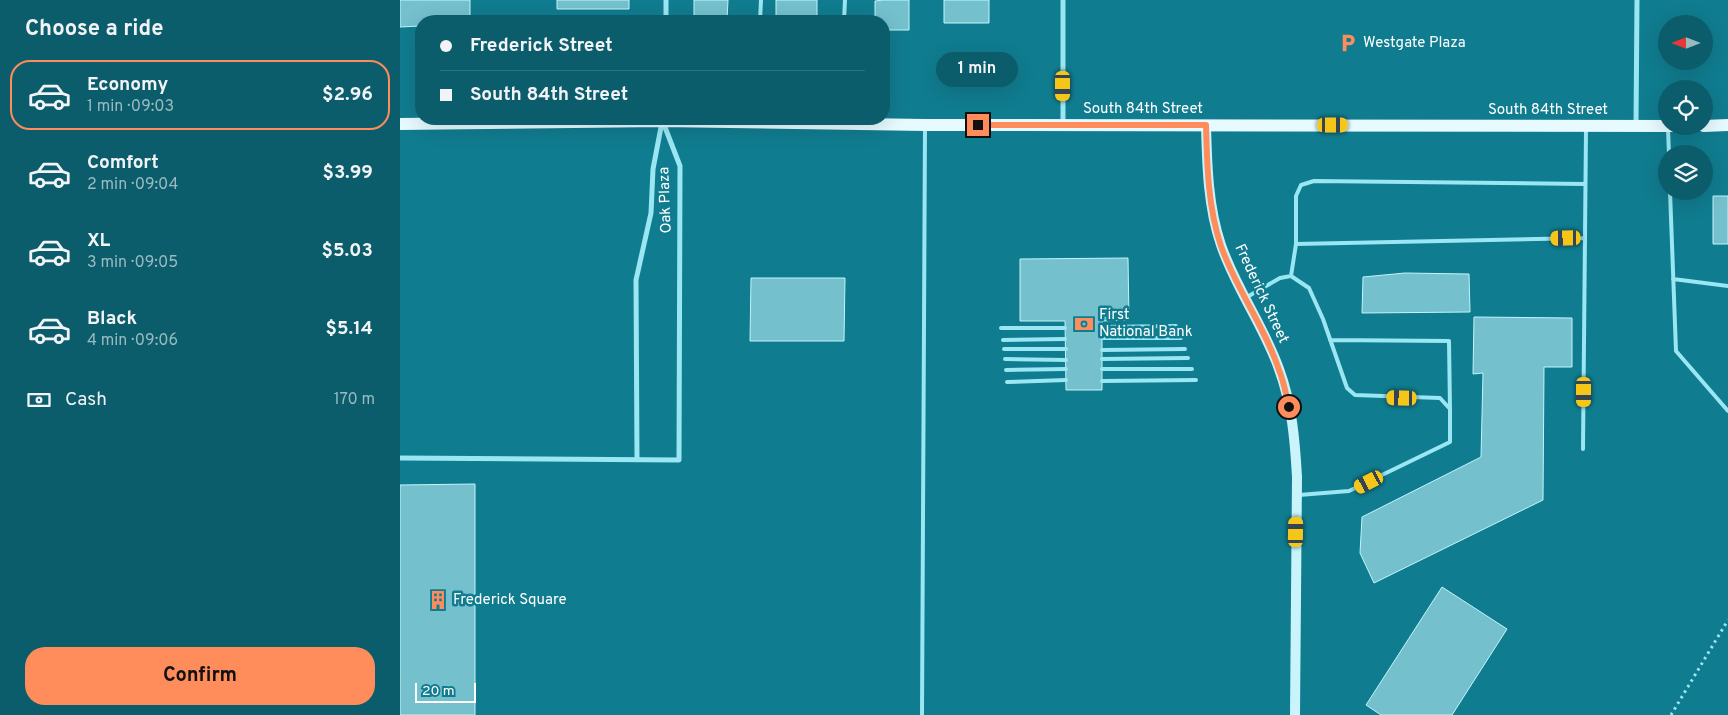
<!DOCTYPE html>
<meta charset="utf-8">
<style>
:root{--surface:#0c5d6b;--page:#1a6673;--text:#f1f3f6;--muted:#9abac1;--line:#2c727e;--accent:#ff8d5c}
body{margin:0;font-family:Overpass,sans-serif;background:var(--page);color:var(--text);height:100vh;display:flex;flex-direction:column;font-size:19px;white-space:nowrap}
*{box-sizing:border-box;margin:0}
p{font-size:16px;color:var(--muted)}
.icon{flex:none;width:28px;height:28px;fill:none;stroke:currentColor;stroke-width:2;stroke-linecap:round;stroke-linejoin:round}
.map{position:relative;flex:1;overflow:hidden}
.details{display:flex;flex-direction:column;background:var(--surface);width:400px}
.details>*{flex:none}
.guide{position:absolute;left:15px;top:15px;width:475px;height:110px;border-radius:20px;box-shadow:0 5px 20px #0002;display:grid;align-content:center;height:110px;padding:0 25px;background:var(--surface)}
.needle{width:32px;rotate:270deg}
.tools{position:absolute;left:1258px;top:15px;display:grid;gap:10px}
.tools a{display:grid;place-items:center;width:55px;height:55px;border-radius:50%;background:var(--surface);box-shadow:0 5px 20px #0002;font-size:25px}
.scale{position:absolute;left:15px;bottom:12px;width:61px;box-sizing:border-box;padding-left:5px;border:2px solid #fff;border-top:0;font-size:14px;line-height:18px;white-space:nowrap;color:#fff;-webkit-text-stroke:4px #107c8f;paint-order:stroke}
.end{position:absolute;width:22px;height:22px;margin:-11px;border:6px solid #ff8d5c;background:#111;box-shadow:0 0 0 2px #111}
.from{border-radius:50%}
.bubble{position:absolute;height:35px;border-radius:18px;background:var(--surface);box-shadow:0 5px 20px #0002;font-size:16px;font-weight:700;line-height:35px;text-align:center}
.car{position:absolute;width:15px;height:30px;margin:-15px -8px;border-radius:6px;box-shadow:0 0 4px 1px #0007;background:linear-gradient(#f5c518 24%,#345 0 40%,#f5c518 0 76%,#345 0 86%,#f5c518 0)}
.guide b{display:flex;align-items:center;gap:18px;height:48px;font-size:19px}
.guide b+b{border-top:1px solid var(--line)}
.guide i{width:12px;height:12px;background:var(--text)}
ul{padding:0;list-style:none}
li{display:flex;align-items:center;gap:15px;height:70px;margin:0 10px 8px;padding:0 15px;border:2px solid transparent;border-radius:20px}
li div{flex:1}
li b{display:block;font-size:19px}
li em{font-style:normal;font-weight:700}
li.active{border-color:var(--accent)}
li>.icon{width:45px;height:45px;stroke-width:1.5}
h2{padding:0 25px;font-size:22px;line-height:60px}
.pay{display:flex;align-items:center;gap:12px;height:55px;padding:0 25px;font-size:19px}
.pay p{margin-inline-start:auto}
.cta{display:flex;gap:10px;margin-top:auto;padding:10px 25px}
.cta a{flex:1;height:58px;border-radius:20px;background:var(--accent);color:#111;font-size:20px;font-weight:700;line-height:58px;text-align:center}
main{display:flex;flex:1;min-height:0}
.map>svg:first-child{display:block}
</style>
<main>
<section class="details">
<h2>Choose a ride</h2>
<ul>
<li class="active"><svg class="icon" aria-label="car" viewBox="0 0 24 24"><path d="M5 17H2v-5l4-1 3-4h7l3 4 3 1v5h-3M9 17h6M6 11h13"/><circle cx="7" cy="17" r="2"/><circle cx="17" cy="17" r="2"/></svg><div><b>Economy</b><p>1 min · 09:03</p></div><em>$2.96</em></li>
<li><svg class="icon" aria-label="car" viewBox="0 0 24 24"><path d="M5 17H2v-5l4-1 3-4h7l3 4 3 1v5h-3M9 17h6M6 11h13"/><circle cx="7" cy="17" r="2"/><circle cx="17" cy="17" r="2"/></svg><div><b>Comfort</b><p>2 min · 09:04</p></div><em>$3.99</em></li>
<li><svg class="icon" aria-label="car" viewBox="0 0 24 24"><path d="M5 17H2v-5l4-1 3-4h7l3 4 3 1v5h-3M9 17h6M6 11h13"/><circle cx="7" cy="17" r="2"/><circle cx="17" cy="17" r="2"/></svg><div><b>XL</b><p>3 min · 09:05</p></div><em>$5.03</em></li>
<li><svg class="icon" aria-label="car" viewBox="0 0 24 24"><path d="M5 17H2v-5l4-1 3-4h7l3 4 3 1v5h-3M9 17h6M6 11h13"/><circle cx="7" cy="17" r="2"/><circle cx="17" cy="17" r="2"/></svg><div><b>Black</b><p>4 min · 09:06</p></div><em>$5.14</em></li>
</ul>
<div class="pay"><svg class="icon" aria-label="cash" viewBox="0 0 24 24"><path d="M3 7h18v10H3z"/><circle cx="12" cy="12" r="2"/></svg>Cash<p>170 m</p></div>
<div class="cta"><a>Confirm</a></div>
</section>
<div class="map">
<svg width="1328" height="715" viewBox="0 0 1328 715">
<rect width="100%" height="100%" fill="#107c8f"/>
<path fill="#74c0cd" stroke="#c2f5fd" d="M0 0H70V21H21V26L0 27Z
M157 0H229V9H157Z
M294 0H328L327 20 294 18Z
M376 0H417V21H376Z
M483 0H509V30H484V21L475 20V1Z
M544 0H589V23H544Z
M1313 196H1328V244H1313Z
M728 258 729 320 702 321V390H666L665 321H620V259Z
M1005 273 1069 274 1070 312 962 313 963 277Z
M351 278H445L444 341H350Z
M1074 317 1172 318V367H1144L1143 500 974 583 960 553 962 517 1081 457 1083 373 1073 374Z
M75 484V715H0V485Z
M1042 587 1107 629 1052 715H981L966 705Z"/>
<g fill="none" stroke-linecap="round" stroke-linejoin="round">
<path stroke="#9ae6f3" stroke-width="3" stroke-dasharray="2.5 4" stroke-linecap="butt" d="M1271 715 1328 620"/>
<path stroke="#9ae6f3" stroke-width="4" d="M360 21 361 0
M444 21 445 0
M1268 129 1269 154
M1270 191 1276 351 1328 411
M896 244V196L901 185 914 181 1185 184
M891 276 896 244 1185 238
M1273 279 1328 286
M847 297 880 278 891 276 909 288 923 319 947 388 955 395 1040 398 1050 409V442L949 491 899 495
M702 327 776 326
M601 328H665
M702 338H781
M603 340 665 339
M930 340 1049 341 1050 409
M604 349H666
M702 350 785 349
M605 359 666 360
M702 359 788 358
M702 369H792
M606 370 666 369
M702 381 796 380
M607 382 666 380
M1183 449 1186 129
M522 715 525 127"/>
<path stroke="#9ae6f3" stroke-width="5" d="M663 0V124
M266 21V0
M1236 126 1237 0
M0 458 279 460 280 166 263 122
M237 459 236 280 251 213 253 169 262 122"/>
<path stroke="#c9f4fc" stroke-width="10" d="M806 125C807 165 808 207 821 245 836 289 864 326 879 369 892 404 895 441 897 477L895 715"/>
<path stroke="#e6faff" stroke-width="12" d="M0 124 262 121 525 125 1275 126
M1304 126 1328 125"/>
</g>
<g fill="none" stroke-linecap="round" stroke-linejoin="round">
<path stroke="#ff8d5c" stroke-width="6" d="M578 125H806C807 165 808 208 821 246 836 289 865 327 879 370 884 382 886 394 889 407"/>
</g>
<defs>
<g id="parking-bare" transform="scale(1.5)"><path d="M-3.5-5.5H1a3.5 3.5 0 0 1 0 7H-1V5.5H-3.5ZM-1-3.4V-.6H.8a1.4 1.4 0 0 0 0-2.8Z" fill="#ff8d5c" stroke="#107c8f" stroke-width="2.5" paint-order="stroke"/></g>
<g id="bank-bare" transform="scale(1.5)"><path d="M-6-4H6V4H-6ZM0-2.3a2.3 2.3 0 1 0 0 4.6a2.3 2.3 0 1 0 0-4.6Z" fill="#ff8d5c" stroke="#107c8f" stroke-width="2.5" paint-order="stroke"/></g>
<g id="building-bare" transform="scale(1.5)"><path d="M-4-6H4V6H1V3H-1V6H-4ZM-2.5-4.3h1.7v1.8h-1.7ZM.8-4.3h1.7v1.8H.8ZM-2.5-1h1.7V.8h-1.7ZM.8-1h1.7V.8H.8Z" fill="#ff8d5c" stroke="#107c8f" stroke-width="2.5" paint-order="stroke"/></g>
</defs>
<g fill-rule="evenodd">
<use href="#parking-bare" x="948" y="43"/>
<use href="#bank-bare" x="684" y="324"/>
<use href="#building-bare" x="38" y="600"/>
</g>
<g text-anchor="middle" dominant-baseline="central" stroke-width="5" stroke-linejoin="round" paint-order="stroke">
<g font-size="15" fill="#fff" stroke="#107c8f" text-anchor="start">
<text x="963" y="43">Westgate Plaza</text>
<text x="699" y="315">First<tspan x="699" dy="17">National Bank</tspan></text>
<text x="53" y="600">Frederick Square</text>
</g>
<g font-size="15" fill="#fff" stroke="#107c8f">
<text x="743" y="109">South 84th Street</text>
<text x="1148" y="110">South 84th Street</text>
<text transform="translate(266 200) rotate(-92)">Oak Plaza</text>
<text transform="translate(861 294) rotate(65)">Frederick Street</text>
</g>
</g>
</svg>
<div class="tools">
<a><svg class="needle" viewBox="-14 -14 28 28"><path d="M0-13l5 13h-10z" fill="#e53935"/><path d="M0 13l5-13h-10z" fill="#9abac1"/></svg></a>
<a><svg class="icon" aria-label="locate" viewBox="0 0 24 24"><circle cx="12" cy="12" r="6"/><path d="M12 2v4M12 18v4M2 12h4M18 12h4"/></svg></a>
<a><svg class="icon" aria-label="layers" viewBox="0 0 24 24"><path d="M12 4l9 5-9 5-9-5zM3 14l9 5 9-5"/></svg></a>
</div>
<div class="scale">20 m</div>
<i class="end from" style="left:889px;top:407px"></i>
<i class="end" style="left:578px;top:125px"></i>
<div class="bubble" style="left:536px;top:52px;width:82px">1 min</div>
<i class="car" style="left:663px;top:86px;rotate:180deg"></i>
<i class="car" style="left:933px;top:125px;rotate:90deg"></i>
<i class="car" style="left:1166px;top:238px;rotate:269deg"></i>
<i class="car" style="left:1184px;top:392px;rotate:180deg"></i>
<i class="car" style="left:1002px;top:398px;rotate:271deg"></i>
<i class="car" style="left:969px;top:482px;rotate:243deg"></i>
<i class="car" style="left:896px;top:532px;rotate:1deg"></i>
<div class="guide">
<b><i class="from"></i>Frederick Street</b>
<b><i></i>South 84th Street</b>
</div>
</div>
</main>
